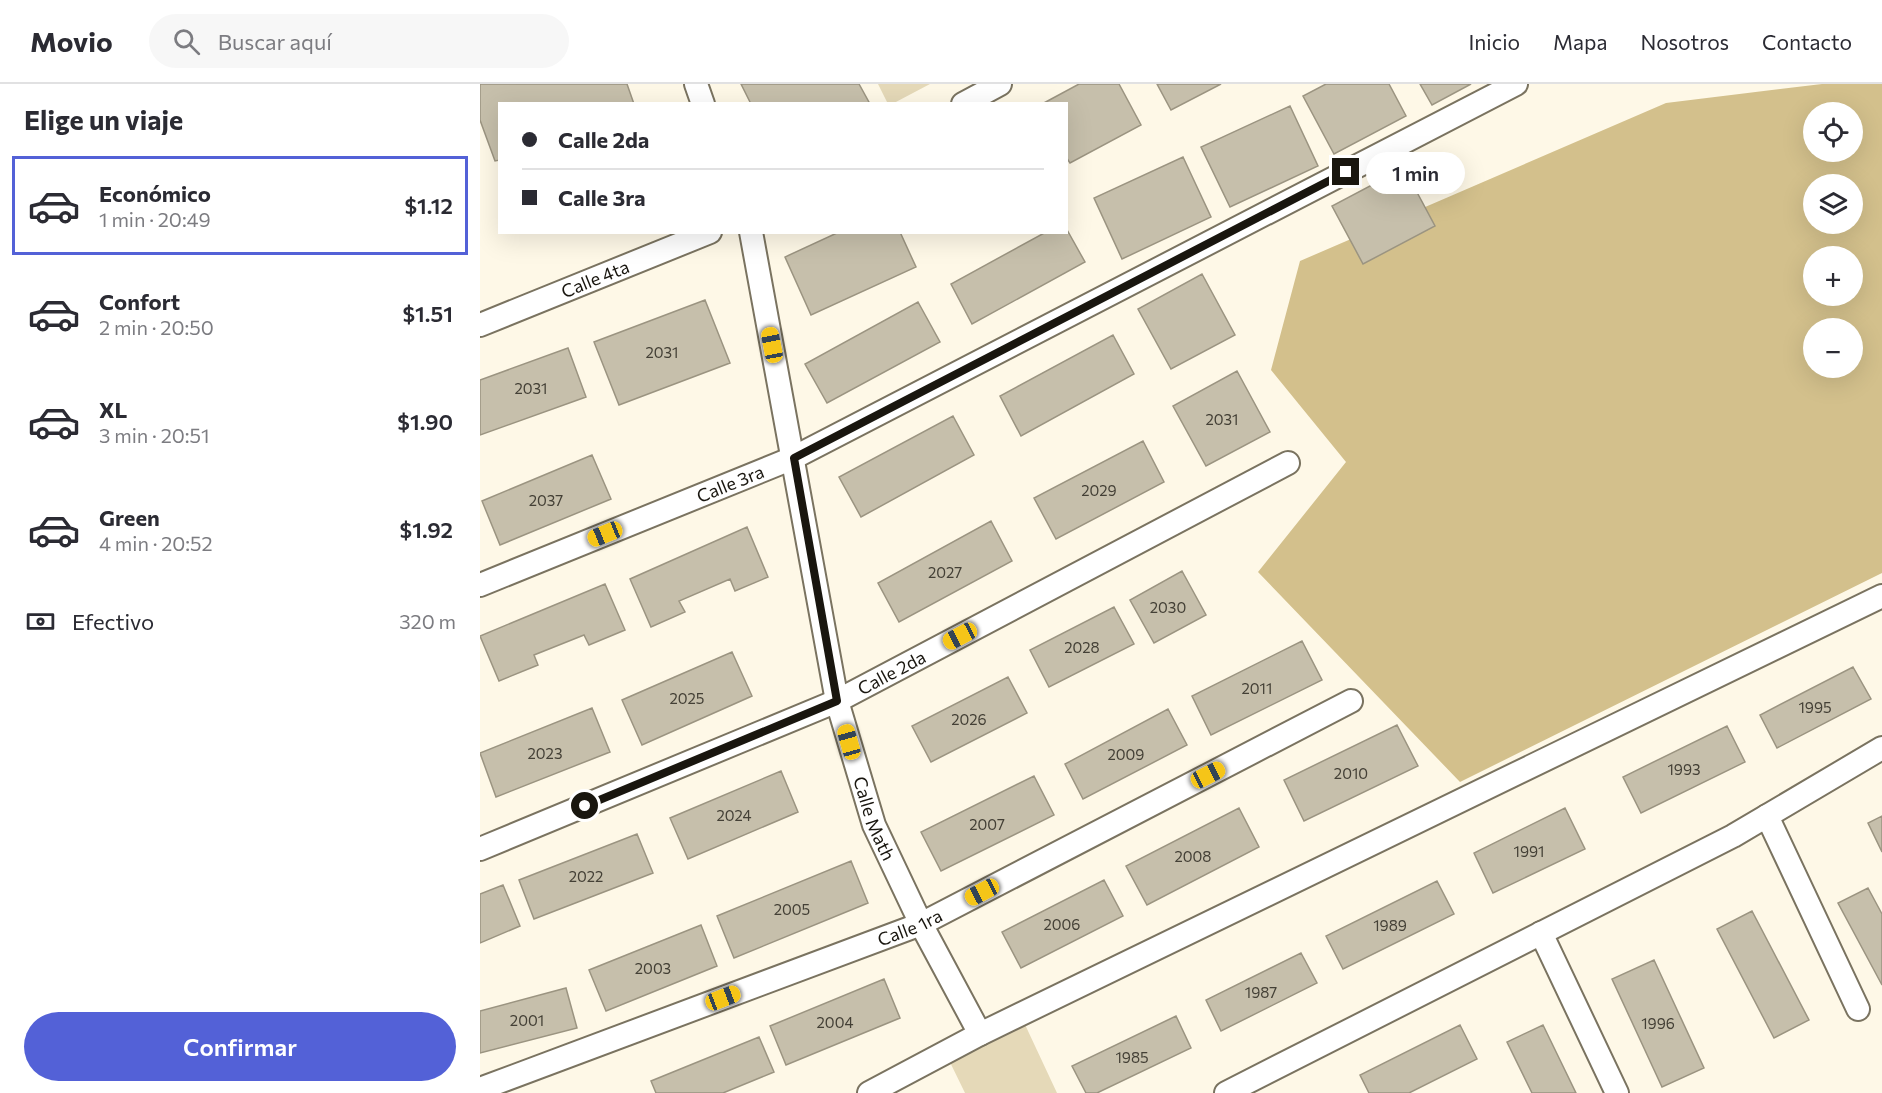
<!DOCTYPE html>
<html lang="es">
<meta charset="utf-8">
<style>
:root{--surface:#fff;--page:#f7f7f7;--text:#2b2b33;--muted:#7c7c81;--line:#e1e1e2;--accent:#5361d7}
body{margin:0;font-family:Commissioner,sans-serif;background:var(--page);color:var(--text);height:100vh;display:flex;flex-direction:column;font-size:22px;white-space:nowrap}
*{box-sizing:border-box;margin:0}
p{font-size:20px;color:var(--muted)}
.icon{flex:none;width:33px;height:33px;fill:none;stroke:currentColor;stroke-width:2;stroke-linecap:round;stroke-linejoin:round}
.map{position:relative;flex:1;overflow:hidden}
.side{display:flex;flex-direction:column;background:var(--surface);width:480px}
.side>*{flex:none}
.guide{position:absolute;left:18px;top:18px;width:570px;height:132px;border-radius:0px;box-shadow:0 6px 24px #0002;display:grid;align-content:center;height:132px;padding:0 24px;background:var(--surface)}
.controls{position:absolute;left:1323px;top:18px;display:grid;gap:12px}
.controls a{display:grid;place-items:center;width:60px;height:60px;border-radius:50%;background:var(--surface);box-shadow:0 6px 24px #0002;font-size:30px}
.end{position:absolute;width:27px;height:27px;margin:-14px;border:8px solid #19160f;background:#fff;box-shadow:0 0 0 3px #fff}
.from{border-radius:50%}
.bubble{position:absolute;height:42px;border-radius:21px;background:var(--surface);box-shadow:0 6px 24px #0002;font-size:20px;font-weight:600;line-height:42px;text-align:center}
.car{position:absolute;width:18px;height:36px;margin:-18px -9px;border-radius:8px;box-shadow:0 0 4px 2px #0007;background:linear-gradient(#f5c518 24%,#345 0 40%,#f5c518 0 76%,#345 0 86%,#f5c518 0)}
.guide b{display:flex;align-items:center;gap:21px;height:57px;font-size:22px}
.guide b+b{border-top:2px solid var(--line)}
.guide i{width:15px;height:15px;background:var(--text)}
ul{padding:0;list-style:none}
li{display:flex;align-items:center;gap:18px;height:99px;margin:0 12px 9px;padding:0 12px;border:3px solid transparent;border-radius:0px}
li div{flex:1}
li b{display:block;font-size:22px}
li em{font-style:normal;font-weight:600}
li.active{border-color:var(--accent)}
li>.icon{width:54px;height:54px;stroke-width:1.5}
h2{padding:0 24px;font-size:27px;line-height:72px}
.pay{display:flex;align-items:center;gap:15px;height:66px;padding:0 24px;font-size:22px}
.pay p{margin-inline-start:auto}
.primary-button{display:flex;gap:12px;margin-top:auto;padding:12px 24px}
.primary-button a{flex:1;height:69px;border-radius:36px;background:var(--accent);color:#fff;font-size:24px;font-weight:600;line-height:69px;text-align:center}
header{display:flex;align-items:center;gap:36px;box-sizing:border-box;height:84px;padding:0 30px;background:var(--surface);border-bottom:2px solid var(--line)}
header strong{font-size:28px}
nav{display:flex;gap:33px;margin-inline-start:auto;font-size:21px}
.search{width:420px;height:54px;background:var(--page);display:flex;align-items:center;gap:15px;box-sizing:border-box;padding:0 21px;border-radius:33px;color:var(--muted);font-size:22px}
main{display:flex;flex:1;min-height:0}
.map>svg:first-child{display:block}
</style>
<header>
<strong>Movio</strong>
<div class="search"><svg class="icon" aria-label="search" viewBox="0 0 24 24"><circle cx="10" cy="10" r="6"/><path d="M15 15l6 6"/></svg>Buscar aquí</div>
<nav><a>Inicio</a><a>Mapa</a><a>Nosotros</a><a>Contacto</a></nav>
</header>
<main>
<section class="side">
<h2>Elige un viaje</h2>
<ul>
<li class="active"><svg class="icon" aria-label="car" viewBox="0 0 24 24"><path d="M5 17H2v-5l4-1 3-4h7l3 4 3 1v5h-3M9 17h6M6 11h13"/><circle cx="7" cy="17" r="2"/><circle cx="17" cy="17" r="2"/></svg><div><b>Económico</b><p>1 min · 20:49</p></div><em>$1.12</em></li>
<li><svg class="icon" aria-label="car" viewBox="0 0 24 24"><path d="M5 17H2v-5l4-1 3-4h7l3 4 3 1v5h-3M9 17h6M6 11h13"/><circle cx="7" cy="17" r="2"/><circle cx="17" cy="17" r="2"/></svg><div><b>Confort</b><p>2 min · 20:50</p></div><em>$1.51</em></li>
<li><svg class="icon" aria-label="car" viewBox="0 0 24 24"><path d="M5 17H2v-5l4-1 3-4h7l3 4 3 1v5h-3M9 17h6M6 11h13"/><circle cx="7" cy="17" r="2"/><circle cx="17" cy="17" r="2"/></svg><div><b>XL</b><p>3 min · 20:51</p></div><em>$1.90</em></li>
<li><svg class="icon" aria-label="car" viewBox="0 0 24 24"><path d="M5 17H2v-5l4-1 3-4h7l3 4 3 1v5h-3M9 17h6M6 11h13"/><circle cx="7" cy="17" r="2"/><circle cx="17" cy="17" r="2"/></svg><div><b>Green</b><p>4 min · 20:52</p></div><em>$1.92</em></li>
</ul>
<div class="pay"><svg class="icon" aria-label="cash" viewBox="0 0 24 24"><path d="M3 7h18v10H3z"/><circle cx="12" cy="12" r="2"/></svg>Efectivo<p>320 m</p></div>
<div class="primary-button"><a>Confirmar</a></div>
</section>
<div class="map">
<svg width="1402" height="1009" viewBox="0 0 1402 1009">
<rect width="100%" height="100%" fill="#fef8e7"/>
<path fill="#e5d9b8" d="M398 0H450L414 19 408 20Z
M541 932 577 1009H485L466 970Z"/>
<path fill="#d3c08c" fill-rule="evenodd" d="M1342 0H1402V489L980 698 778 488 866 378 791 286 820 177 1186 19ZM1334 28H1372V68H1334ZM1334 100H1372V140H1334ZM1334 172H1372V212H1334ZM1334 244H1372V284H1334Z"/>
<path fill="#c6bfab" stroke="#9b9481" stroke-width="1.5" d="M0 0H147L154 20H20V76L15 77 0 36Z
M261 0H379L390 20H271Z
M599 0H639L661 41 590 79 586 73V20H562Z
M677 0H741L691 26Z
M846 0H909L926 32 854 70 823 12Z
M940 0H991L952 21Z
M810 22 838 82 750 123 721 63Z
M703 73 731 133 642 175 614 114Z
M924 84 955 142 883 180 852 122Z
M586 144 605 178 492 240 471 200 566 148H586Z
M359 148H420L436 183 331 231 305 173Z
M722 190 755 251 691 285 658 225Z
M225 216 250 279 139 321 114 258Z
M438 218 460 258 347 319 325 280Z
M633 251 654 290 541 352 520 312Z
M88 264 106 313 0 351V296Z
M757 287 790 348 726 382 693 322Z
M473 332 494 371 381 433 359 393Z
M663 357 684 398 576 455 554 414Z
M112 371 131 415 20 461 2 417Z
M511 437 532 477 419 538 398 499Z
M267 443 288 493 255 507 250 495 199 517 205 528 171 543 150 495Z
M702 487 726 531 674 559 650 516Z
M125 500 145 546 109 561 104 551 54 571 58 581 19 597 0 552Z
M634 523 654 560 569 603 550 566Z
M822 557 842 596 731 651 712 612Z
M252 568 272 612 162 661 142 616Z
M1373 583 1391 615 1297 664 1280 631Z
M528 593 547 629 451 678 432 642Z
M112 624 130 668 16 713 0 669Z
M688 625 707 661 603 715 585 680Z
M917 641 938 682 824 737 804 696Z
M1247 642 1265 678 1161 729 1143 693Z
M301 687 318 728 208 775 190 734Z
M554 692 574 731 461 787 441 748Z
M759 724 779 763 667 821 646 782Z
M1085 724 1105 765 1013 809 994 769Z
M1402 732V768L1388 739Z
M157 750 173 789 54 835 39 796Z
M371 777 388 819 254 874 237 832Z
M624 796 643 832 541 884 522 848Z
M957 797 974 830 863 885 846 852Z
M23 801 40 842 0 859V810Z
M1388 804 1402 830V901L1358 819Z
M1272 827 1329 936 1294 954 1237 845Z
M221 841 237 882 126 927 109 886Z
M821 869 837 899 741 947 726 916Z
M1174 876 1224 984 1182 1003 1132 895Z
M404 895 420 934 306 981 290 942Z
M86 904 97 944 0 969V927Z
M696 932 711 964 617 1009H606L592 982Z
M980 941 997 975 929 1009H889L880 991Z
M1063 941 1096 1009H1052L1027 958Z
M279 953 294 988 243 1009H176L171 997Z"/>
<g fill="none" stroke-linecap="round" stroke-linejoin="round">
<g stroke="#7a7360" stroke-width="26">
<g id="minor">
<path d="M216 0 223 20"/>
<path d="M483 20 520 0"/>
<path id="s1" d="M271 148 357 617 394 741 441 840 500 950"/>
<path id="s2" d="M0 241 230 148"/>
<path id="s3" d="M0 501 313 374 1036 0"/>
<path d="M1287 732 1378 925"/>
<path id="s4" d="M0 765 357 617 808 379"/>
<path d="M1061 849 1137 1009"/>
<path id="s5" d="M0 1005 441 840 871 617"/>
<path d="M389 1009 500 950 1402 512"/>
<path d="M746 1009 1253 752 1402 664"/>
</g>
</g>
<use href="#minor" stroke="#fff" stroke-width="22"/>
</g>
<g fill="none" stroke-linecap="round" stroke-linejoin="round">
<path stroke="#19160f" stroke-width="8" d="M105 722 357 617 314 374 866 88"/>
</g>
<g text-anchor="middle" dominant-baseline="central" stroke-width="5" stroke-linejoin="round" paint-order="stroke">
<g font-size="15" fill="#444036">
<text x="182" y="268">2031</text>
<text x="51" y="304">2031</text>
<text x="742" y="335">2031</text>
<text x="619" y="406">2029</text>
<text x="66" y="416">2037</text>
<text x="465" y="488">2027</text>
<text x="688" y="523">2030</text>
<text x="602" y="563">2028</text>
<text x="777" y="604">2011</text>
<text x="207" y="614">2025</text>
<text x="1335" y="623">1995</text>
<text x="489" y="635">2026</text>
<text x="65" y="669">2023</text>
<text x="646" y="670">2009</text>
<text x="1204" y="685">1993</text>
<text x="871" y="689">2010</text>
<text x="254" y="731">2024</text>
<text x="507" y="740">2007</text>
<text x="1049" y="767">1991</text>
<text x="713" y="772">2008</text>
<text x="106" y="792">2022</text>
<text x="312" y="825">2005</text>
<text x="582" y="840">2006</text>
<text x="910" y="841">1989</text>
<text x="173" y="884">2003</text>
<text x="781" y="908">1987</text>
<text x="47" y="936">2001</text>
<text x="355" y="938">2004</text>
<text x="1178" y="939">1996</text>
<text x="652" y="973">1985</text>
</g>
<g font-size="18" fill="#19160f" stroke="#fff">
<text stroke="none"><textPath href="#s2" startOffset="124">Calle 4ta</textPath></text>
<text stroke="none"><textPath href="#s3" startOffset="270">Calle 3ra</textPath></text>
<text stroke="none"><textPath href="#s4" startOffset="448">Calle 2da</textPath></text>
<text stroke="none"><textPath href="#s1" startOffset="600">Calle Math</textPath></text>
<text stroke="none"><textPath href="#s5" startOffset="459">Calle 1ra</textPath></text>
</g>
</g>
</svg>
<div class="controls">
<a><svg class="icon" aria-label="locate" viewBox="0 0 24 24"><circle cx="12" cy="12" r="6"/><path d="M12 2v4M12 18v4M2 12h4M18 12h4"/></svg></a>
<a><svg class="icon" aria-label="layers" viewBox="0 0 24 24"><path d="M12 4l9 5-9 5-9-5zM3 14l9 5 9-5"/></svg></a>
<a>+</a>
<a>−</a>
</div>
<i class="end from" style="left:105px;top:722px"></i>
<i class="end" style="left:866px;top:88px"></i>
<div class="bubble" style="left:886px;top:68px;width:99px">1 min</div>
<i class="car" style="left:292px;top:261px;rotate:349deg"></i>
<i class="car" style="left:125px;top:450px;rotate:248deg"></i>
<i class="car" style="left:480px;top:552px;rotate:242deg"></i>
<i class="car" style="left:369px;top:658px;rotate:344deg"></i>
<i class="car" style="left:728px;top:691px;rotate:63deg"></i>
<i class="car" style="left:502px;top:808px;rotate:242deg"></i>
<i class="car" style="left:243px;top:914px;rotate:69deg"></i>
<div class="guide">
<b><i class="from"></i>Calle 2da</b>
<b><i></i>Calle 3ra</b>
</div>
</div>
</main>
